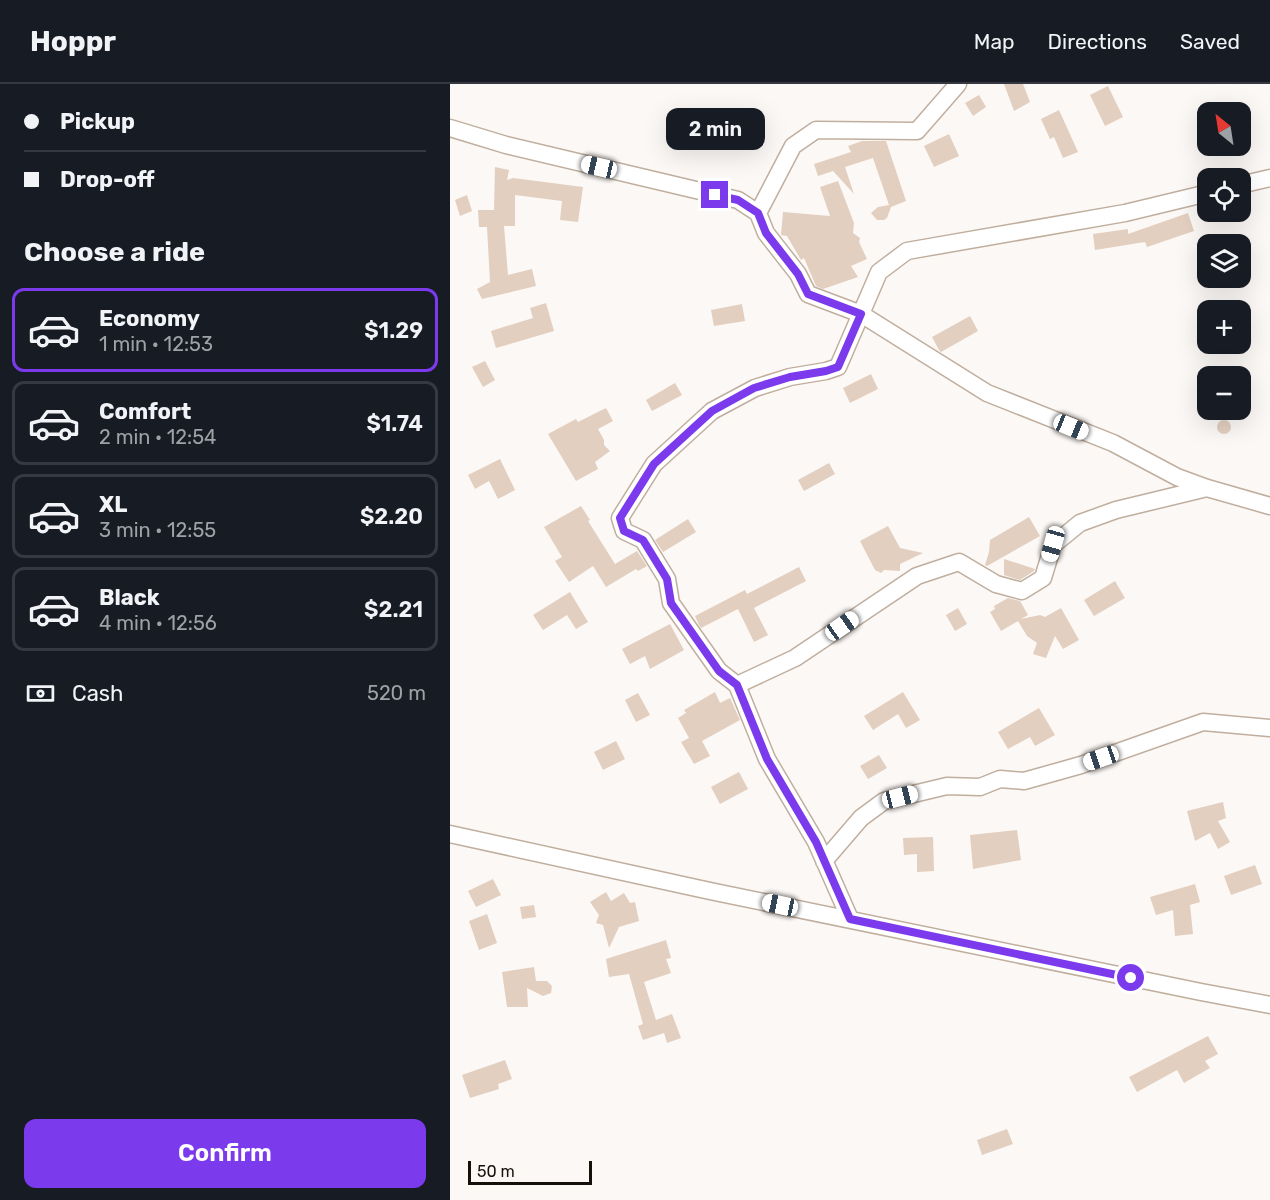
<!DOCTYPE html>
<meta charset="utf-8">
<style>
:root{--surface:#171b24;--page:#20242c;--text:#f1f3f6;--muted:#9ea1a6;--line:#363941;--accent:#7c3aed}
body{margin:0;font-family:Rubik,sans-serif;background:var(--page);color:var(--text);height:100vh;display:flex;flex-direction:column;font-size:22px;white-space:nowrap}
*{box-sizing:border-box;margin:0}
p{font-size:20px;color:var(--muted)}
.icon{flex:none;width:33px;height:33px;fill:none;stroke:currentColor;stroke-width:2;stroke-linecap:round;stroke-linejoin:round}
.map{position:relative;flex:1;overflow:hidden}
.sheet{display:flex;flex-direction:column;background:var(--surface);width:450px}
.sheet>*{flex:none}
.hud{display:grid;align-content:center;height:132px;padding:0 24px;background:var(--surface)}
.needle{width:39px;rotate:330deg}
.buttons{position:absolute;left:747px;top:18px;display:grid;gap:12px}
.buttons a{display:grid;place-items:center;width:54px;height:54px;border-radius:12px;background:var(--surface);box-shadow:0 6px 24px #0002;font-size:30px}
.scale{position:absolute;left:18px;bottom:15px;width:124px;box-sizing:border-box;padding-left:6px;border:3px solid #16100a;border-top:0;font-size:16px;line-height:21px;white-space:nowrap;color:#16100a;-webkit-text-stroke:4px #fcf8f5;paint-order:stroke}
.end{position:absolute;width:27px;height:27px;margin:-14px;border:8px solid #7c3aed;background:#fff;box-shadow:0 0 0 3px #fff}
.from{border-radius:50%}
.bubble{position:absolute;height:42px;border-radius:12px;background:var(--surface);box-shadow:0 6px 24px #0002;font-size:20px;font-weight:600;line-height:42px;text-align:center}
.car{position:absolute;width:18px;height:36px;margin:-18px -9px;border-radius:8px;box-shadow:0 0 4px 2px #0007;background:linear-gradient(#fff 24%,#345 0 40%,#fff 0 76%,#345 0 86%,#fff 0)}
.hud b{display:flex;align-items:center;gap:21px;height:57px;font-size:22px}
.hud b+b{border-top:2px solid var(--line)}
.hud i{width:15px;height:15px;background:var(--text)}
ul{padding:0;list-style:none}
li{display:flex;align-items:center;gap:18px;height:84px;margin:0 12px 9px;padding:0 12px;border:3px solid var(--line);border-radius:12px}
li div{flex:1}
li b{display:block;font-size:22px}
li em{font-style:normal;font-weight:600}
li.active{border-color:var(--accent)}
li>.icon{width:54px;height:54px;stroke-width:1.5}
h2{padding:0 24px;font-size:27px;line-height:72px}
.pay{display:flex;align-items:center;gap:15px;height:66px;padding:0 24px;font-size:22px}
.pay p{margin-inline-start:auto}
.action{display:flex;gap:12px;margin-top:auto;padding:12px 24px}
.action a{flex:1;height:69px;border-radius:12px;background:var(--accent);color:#fff;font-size:24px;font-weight:600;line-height:69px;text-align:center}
header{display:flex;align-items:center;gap:36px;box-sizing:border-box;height:84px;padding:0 30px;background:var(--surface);border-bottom:2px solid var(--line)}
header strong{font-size:28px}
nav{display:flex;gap:33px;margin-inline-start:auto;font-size:21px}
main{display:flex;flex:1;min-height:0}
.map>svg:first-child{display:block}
</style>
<header>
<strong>Hoppr</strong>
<nav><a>Map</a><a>Directions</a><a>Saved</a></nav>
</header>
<main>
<section class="sheet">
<div class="hud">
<b><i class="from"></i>Pickup</b>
<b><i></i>Drop-off</b>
</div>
<h2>Choose a ride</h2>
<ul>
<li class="active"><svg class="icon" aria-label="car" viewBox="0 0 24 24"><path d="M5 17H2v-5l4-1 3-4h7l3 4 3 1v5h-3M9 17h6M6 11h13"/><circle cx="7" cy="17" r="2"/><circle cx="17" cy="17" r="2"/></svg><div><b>Economy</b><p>1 min · 12:53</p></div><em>$1.29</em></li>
<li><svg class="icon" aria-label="car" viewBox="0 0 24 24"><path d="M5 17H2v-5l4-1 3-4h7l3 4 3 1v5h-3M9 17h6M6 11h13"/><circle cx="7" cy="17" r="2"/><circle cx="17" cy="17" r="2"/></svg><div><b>Comfort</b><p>2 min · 12:54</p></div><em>$1.74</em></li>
<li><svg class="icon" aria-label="car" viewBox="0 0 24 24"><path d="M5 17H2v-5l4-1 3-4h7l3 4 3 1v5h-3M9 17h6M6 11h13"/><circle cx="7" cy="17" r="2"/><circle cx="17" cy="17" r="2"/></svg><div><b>XL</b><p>3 min · 12:55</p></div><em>$2.20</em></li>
<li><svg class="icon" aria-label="car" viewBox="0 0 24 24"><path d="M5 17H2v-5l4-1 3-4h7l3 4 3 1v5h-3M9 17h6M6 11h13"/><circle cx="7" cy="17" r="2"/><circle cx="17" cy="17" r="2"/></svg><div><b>Black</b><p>4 min · 12:56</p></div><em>$2.21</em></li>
</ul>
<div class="pay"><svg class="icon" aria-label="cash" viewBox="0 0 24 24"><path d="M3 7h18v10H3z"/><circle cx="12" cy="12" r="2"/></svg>Cash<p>520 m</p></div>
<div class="action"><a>Confirm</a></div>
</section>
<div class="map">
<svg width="820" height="1116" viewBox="0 0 820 1116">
<rect width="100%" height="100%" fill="#fcf8f5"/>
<path fill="#e2cfbf" d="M554 0H573L580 18 564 27Z
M658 2 673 33 655 42 640 11Z
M529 11 536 23 523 32 515 19Z
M609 26 628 68 613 74 604 53 600 55 591 35Z
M499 50 509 72 484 83 474 62Z
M412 57H436L456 117 441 123 437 134 434 136H427L421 129 428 123 439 121 423 74 395 83 404 110 383 87 368 92 364 80 401 68 398 62Z
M45 83 59 86 57 96 63 94 133 103 128 138 110 136 112 117 65 111V142H54L58 191 82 185 86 202 32 215 27 205 40 198 37 143H29L28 126H44Z
M388 97 404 139 403 149 410 154 409 158 417 175 401 182 408 193 373 205 366 202 354 174 351 176 337 152 331 151 333 128 380 132 370 103Z
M17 111 22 127 10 132 5 116Z
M738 129 744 147 697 163 695 158 645 166 643 150 678 145V150Z
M96 219 104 247 46 264 41 247 83 234 80 224Z
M292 220 295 237 264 242 261 226Z
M520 232 528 247 491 268 489 266 482 253Z
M35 277 45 296 33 303 22 283Z
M421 290 428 305 400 319 393 304Z
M225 299 232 311 202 327 196 316Z
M156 324 163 337 148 345 154 356V361L160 367 145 378 148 385 126 397 98 350 126 335 128 338Z
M767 343a7 7 0 1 1 14 0a7 7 0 1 1-14 0Z
M50 375 65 406 48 415 39 397 25 405 18 391Z
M379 379 385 390 354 407 348 396Z
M131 422 140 436 138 437 165 480 187 467 197 482 188 487 186 485 156 503 143 482 119 498 105 477 112 473 94 443Z
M579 433 590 452 537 482 535 481 539 468 540 456Z
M238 435 246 448 213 468 205 456Z
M438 442 450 464 473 469 450 480V487L434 486 431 489 425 486 410 457Z
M554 475 585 485 584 487 570 496 554 491Z
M349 483 356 497 304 524 318 551 304 558 288 525 251 544 249 541 245 532 295 506 297 510Z
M665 497 675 514 644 532 634 516Z
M120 508 138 538 126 545 117 531 93 546 83 531Z
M558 514 570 517 578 531 571 535 590 531 595 533 611 524 629 556 613 565 605 552 596 574 583 570 587 559 577 552 568 537 551 547 540 528 545 525 544 522Z
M508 524 517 540 505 547 496 531Z
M220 540 234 566 200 585 195 572 180 580 172 565Z
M265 608 270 619 280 614 290 636 252 657 260 672 244 680 231 658 239 654 228 634 236 629 234 626Z
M453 608 470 636 456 644 448 630 423 646 414 632Z
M188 609 200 631 186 638 175 616Z
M589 624 605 651 585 662 580 653 558 665 548 648Z
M166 657 175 675 153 686 144 668Z
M429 671 437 684 418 695 410 682Z
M289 688 298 705 270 720 261 703Z
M773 718 776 734 768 737 780 758 768 765 760 749 745 757 737 727Z
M567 746 571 776 523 785 520 751Z
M483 753 484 787 467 788V770L454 771 453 754Z
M805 781 812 800 781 811 774 792Z
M43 795 51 811 26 823 18 807Z
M745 800 750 818 740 821 743 850 725 852 723 826 706 831 700 813Z
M156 808 161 817 174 809 180 819 185 818 189 837 169 843 159 864 153 841 146 839 149 831 140 818Z
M84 821 86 833 72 835 70 823Z
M37 830 47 859 29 866 19 837Z
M216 856 221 874 216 875 221 889 194 898 206 936 222 930 231 954 217 959 214 949 193 956 188 942 193 940 179 890 159 893 156 875Z
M84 883 86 897H97L102 902 101 909 93 912 77 904 78 923H57L52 888Z
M758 952 768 970 755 977 760 984 734 999 727 986 687 1008 679 993Z
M55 976 62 995 48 1000 49 1005 20 1014 12 991Z
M557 1045 563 1060 532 1071 527 1056Z"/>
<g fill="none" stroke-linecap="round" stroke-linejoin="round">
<g stroke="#c0ae9e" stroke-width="19">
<path id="street" d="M0 44 56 61 288 116 308 129 316 149 348 190 358 210 411 230 537 309 663 359 727 393 757 404 820 422
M790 101 820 94
M308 129 343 62 366 46 467 47 508 0
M757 404 666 426 630 439 603 461 593 494 572 507 546 500 509 478 467 492 345 574 287 601 269 587 221 519 217 495 193 456 174 447 170 434 204 380 262 327 305 304 340 293 376 287 388 283 429 188 457 167 675 129 758 109
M287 601 317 675 366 758 400 835
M0 750 260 807 751 908 820 921
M374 777 411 734 434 717 497 702 530 703 550 695 574 697 631 681 753 638 820 644"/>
</g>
<use href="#street" stroke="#fff" stroke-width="16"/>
</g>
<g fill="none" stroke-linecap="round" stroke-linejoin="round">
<path stroke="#7c3aed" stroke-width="8" d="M265 111 288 116 308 129 316 149 348 190 358 210 411 230 388 283 376 287 340 293 304 304 262 327 204 380 170 434 174 447 193 456 217 495 221 519 269 587 287 601 317 675 366 758 400 835 681 894"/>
</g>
</svg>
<div class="buttons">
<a><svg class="needle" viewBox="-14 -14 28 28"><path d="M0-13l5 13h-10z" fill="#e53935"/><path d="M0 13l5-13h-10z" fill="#9ea1a6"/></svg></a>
<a><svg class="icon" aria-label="locate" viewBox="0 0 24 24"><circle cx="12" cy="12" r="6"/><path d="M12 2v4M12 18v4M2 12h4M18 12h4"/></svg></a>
<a><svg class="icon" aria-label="layers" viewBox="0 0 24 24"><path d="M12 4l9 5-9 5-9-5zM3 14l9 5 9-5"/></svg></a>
<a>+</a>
<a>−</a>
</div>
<div class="scale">50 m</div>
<i class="end from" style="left:681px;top:894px"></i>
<i class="end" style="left:265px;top:111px"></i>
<div class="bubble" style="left:216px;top:24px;width:99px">2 min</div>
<i class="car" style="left:149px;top:83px;rotate:283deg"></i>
<i class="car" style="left:621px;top:343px;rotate:112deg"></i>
<i class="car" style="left:603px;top:460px;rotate:196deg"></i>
<i class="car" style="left:392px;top:542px;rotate:55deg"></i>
<i class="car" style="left:651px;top:674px;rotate:251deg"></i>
<i class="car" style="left:450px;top:713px;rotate:76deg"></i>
<i class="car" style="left:330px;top:821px;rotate:282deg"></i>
</div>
</main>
